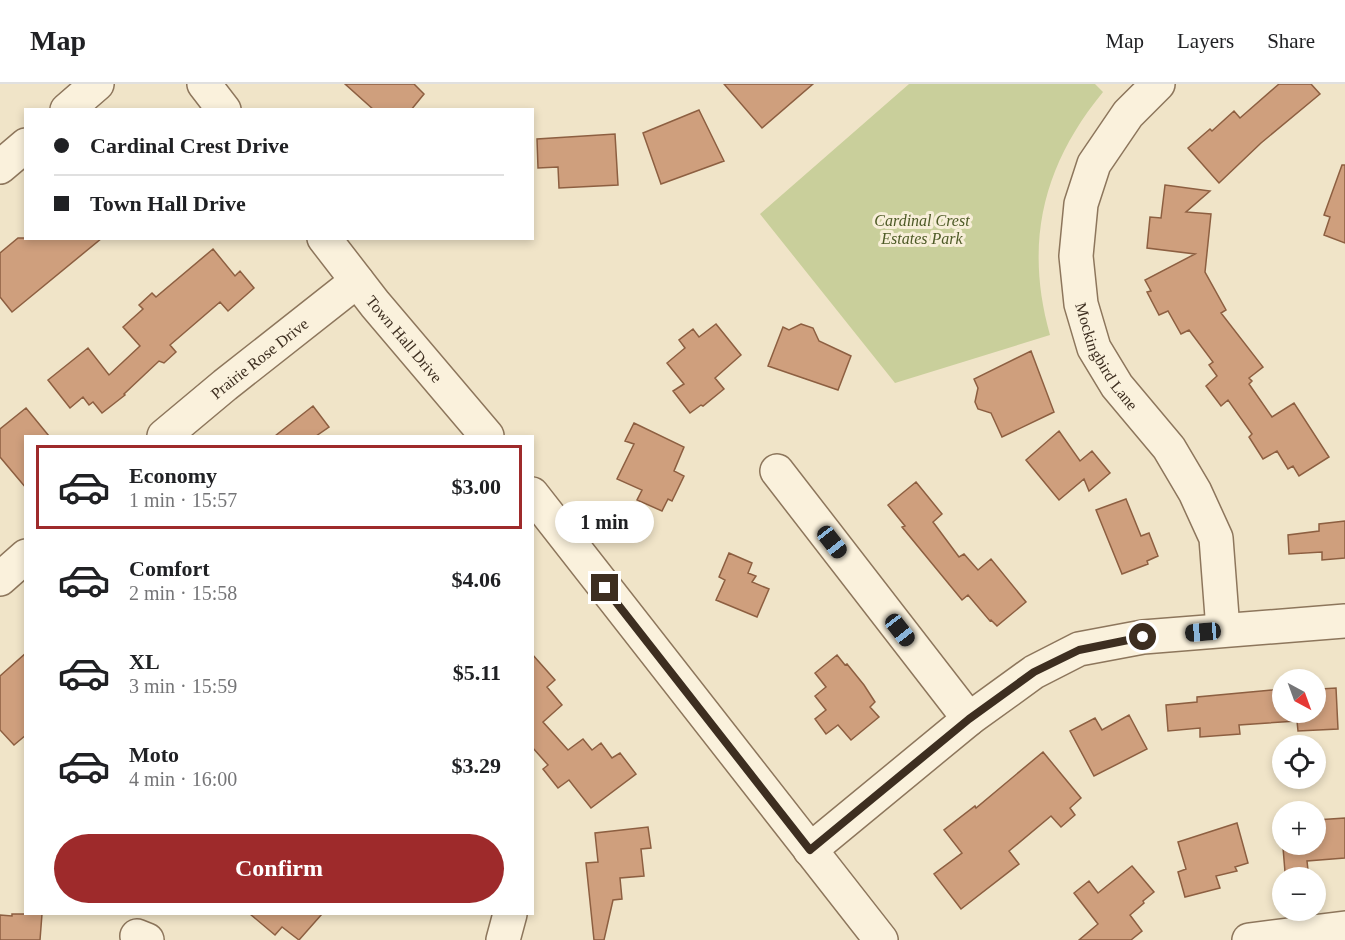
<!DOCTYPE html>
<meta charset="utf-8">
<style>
:root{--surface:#fff;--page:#f6f6f6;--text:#202124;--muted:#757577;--line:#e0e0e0;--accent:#9e2a2b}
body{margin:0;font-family:Georgia,serif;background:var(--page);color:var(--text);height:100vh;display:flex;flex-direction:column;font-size:22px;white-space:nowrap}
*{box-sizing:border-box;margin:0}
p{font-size:20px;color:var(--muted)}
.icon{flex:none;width:33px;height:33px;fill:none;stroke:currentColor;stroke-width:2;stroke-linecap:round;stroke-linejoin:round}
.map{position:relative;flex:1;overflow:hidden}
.side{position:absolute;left:24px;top:351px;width:510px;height:480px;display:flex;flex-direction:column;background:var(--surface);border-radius:0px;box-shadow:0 3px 9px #0003}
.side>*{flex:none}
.top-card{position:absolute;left:24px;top:24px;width:510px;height:132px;border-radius:0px;box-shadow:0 3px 9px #0003;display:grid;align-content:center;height:132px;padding:0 30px;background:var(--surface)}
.needle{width:39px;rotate:139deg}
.buttons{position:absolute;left:1272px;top:585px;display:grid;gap:12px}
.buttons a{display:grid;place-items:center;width:54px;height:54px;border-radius:50%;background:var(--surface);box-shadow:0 3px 9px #0003;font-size:30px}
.end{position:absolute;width:27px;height:27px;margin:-14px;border:8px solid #3d2e20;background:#fff;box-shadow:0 0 0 3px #fff}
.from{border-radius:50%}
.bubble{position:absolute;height:42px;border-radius:21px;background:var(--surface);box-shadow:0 3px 9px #0003;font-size:20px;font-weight:800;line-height:42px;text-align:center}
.car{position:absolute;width:18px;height:36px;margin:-18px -9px;border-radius:8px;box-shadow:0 0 4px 2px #0007;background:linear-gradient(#222 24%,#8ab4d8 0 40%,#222 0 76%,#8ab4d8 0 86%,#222 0)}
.top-card b{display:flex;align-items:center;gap:21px;height:57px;font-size:22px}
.top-card b+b{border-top:2px solid var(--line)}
.top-card i{width:15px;height:15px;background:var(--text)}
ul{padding:10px 0 0;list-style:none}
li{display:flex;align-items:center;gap:18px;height:84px;margin:0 12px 9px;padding:0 18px;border:3px solid transparent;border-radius:0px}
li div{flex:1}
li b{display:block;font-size:22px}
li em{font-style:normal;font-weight:800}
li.current{border-color:var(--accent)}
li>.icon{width:54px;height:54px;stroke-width:1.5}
.primary-button{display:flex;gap:12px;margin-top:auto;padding:12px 30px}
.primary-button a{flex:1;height:69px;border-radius:36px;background:var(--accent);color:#fff;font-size:24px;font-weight:800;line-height:69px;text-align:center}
header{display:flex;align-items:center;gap:36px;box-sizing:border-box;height:84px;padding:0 30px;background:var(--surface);border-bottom:2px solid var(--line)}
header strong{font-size:28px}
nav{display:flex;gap:33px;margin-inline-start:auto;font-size:21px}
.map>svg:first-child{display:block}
</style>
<header>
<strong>Map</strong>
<nav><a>Map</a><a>Layers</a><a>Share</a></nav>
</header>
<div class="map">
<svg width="1345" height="856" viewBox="0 0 1345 856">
<rect width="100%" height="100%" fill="#f0e4c8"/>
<path fill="#c9cf9b" d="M909 0H1095L1103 8C1043 81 1024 159 1050 251L895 299 760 130Z"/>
<path fill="#cf9f7d" stroke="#8d5f41" stroke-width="1.5" d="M345 0H414L424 10 411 26H374Z
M724 0H813L762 44Z
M1279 0H1311L1320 10 1261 59 1219 99 1188 64 1210 45 1212 47 1234 27 1240 34Z
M699 26 724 77 661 100 643 49Z
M615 50 618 101 559 104 558 83 538 84 537 55Z
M1342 81H1345V159L1324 151 1330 133 1324 131Z
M1165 101 1210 107 1186 128 1211 130 1205 188 1226 226 1221 229 1263 283 1249 294 1252 297 1249 300 1272 333 1294 319 1329 373 1299 392 1293 382 1288 385 1277 367 1263 375 1249 353 1252 350 1228 316 1221 322 1206 302 1217 292 1209 281 1213 278 1189 246 1181 250 1168 227 1159 231 1147 208 1151 207 1145 196 1195 170 1147 164 1150 133 1161 134Z
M18 154H102L12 228 0 213V169Z
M213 165 235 192 240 187 254 204 228 227 220 218 170 261 176 268 164 279 159 277 124 310 125 311 102 329 93 318 89 321 83 313 70 324 48 296 88 264 109 291 140 262 123 243 143 225 139 221 152 209 156 213Z
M716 240 741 271 715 294 724 305 703 322 701 321 690 329 673 307 684 300 667 279 685 264 679 256 693 245 699 253Z
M801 240 813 244 819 257 851 272 838 306 768 282 783 243 789 246Z
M1031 267 1054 328 1002 353 991 329 978 325 975 318 978 304 974 295Z
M313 322 329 343 316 352H275Z
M26 324 49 352H26V404L0 373V345Z
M634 339 684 363 674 387 684 392 672 417 668 415 662 427 637 416 642 406 617 395 634 360 625 357Z
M1059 347 1080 377 1092 367 1110 389 1089 407 1084 395 1059 416 1026 376Z
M916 398 942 430 933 438 959 473 964 470 978 486 991 475 1026 518 997 542 991 536 990 537 968 511 962 516 902 443 905 442 888 421Z
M1126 415 1141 452 1149 449 1158 472 1147 477 1148 480 1122 490 1096 426Z
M1345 437V474L1322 476V468L1289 470 1288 451 1319 447V440Z
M729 469 752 479 748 489 756 492 752 498 769 505 757 533 716 516 725 496 719 493Z
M26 569V651L14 661 0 646V592Z
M532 570 555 596 547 603 562 621 543 638 568 666 583 655 592 666 601 659 612 674 620 669 636 690 591 724 569 696 558 704 543 685 548 681 532 663Z
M837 571 845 581 847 580 864 601 875 618 870 623 879 633 851 656 838 641 826 650 815 635 826 626 815 612 826 603 815 589Z
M1321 602 1320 605 1336 604 1338 645 1298 647 1297 637 1239 641 1240 650 1200 653V644L1168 647 1166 621 1197 618V613L1282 605V628H1316V603Z
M1129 631 1147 665 1094 692 1070 647 1095 634 1102 646Z
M1043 668 1081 714 1070 724 1075 731 1061 743 1051 732 1009 767 1019 780 961 825 934 790 962 769 944 746 975 722 976 724Z
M1345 734V774L1307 777 1308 786 1285 788 1281 739H1282V760H1316V736Z
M1237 739 1248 779 1235 783 1237 787 1216 792 1220 804 1185 813 1178 788 1186 785 1178 758Z
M648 743 651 764 641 765 644 792 620 794 622 815 613 816 604 856H594L586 779 598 778 595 749Z
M1132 782 1154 808 1143 817 1144 819 1130 831 1142 847 1131 856H1079L1098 840 1074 809 1089 797 1098 809Z
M12 830H42L40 856H0V831L12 832Z
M250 830H322L299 856 282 843 275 851Z"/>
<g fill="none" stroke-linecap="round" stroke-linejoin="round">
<g stroke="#8d765c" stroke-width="36">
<g id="minor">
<path d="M204 0 224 26"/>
<path id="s1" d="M1158 0 1128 30 1094 80 1081 120 1076 172 1081 220 1094 264 1117 302 1169 364 1195 408 1216 454 1223 546"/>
<path d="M67 26 97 0"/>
<path d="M0 83 26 61"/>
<path id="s2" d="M324 154 375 220 487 352"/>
<path id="s3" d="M164 352 225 301 357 197"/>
<path d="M777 387 969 635"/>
<path d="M532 410 881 856"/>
<path d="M0 495 26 472"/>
<path d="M810 766 969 635 1034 588 1079 565 1143 553 1345 537"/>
<path d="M137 852 147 856"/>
<path d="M503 856 510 830"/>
<path d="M1249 856 1345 844"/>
</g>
</g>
<use href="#minor" stroke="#faf1dc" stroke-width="33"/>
</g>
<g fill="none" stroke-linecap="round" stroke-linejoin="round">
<path stroke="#3d2e20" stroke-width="8" d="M605 504 810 766 969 635 1034 588 1079 566 1143 553"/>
</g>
<g text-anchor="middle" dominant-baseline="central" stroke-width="6" stroke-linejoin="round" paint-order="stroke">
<g font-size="16" font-style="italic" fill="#4d5a26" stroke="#f7eed8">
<text x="922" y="136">Cardinal Crest<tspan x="922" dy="18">Estates Park</tspan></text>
</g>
<g font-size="16" fill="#3d2e20" stroke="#f7eed8">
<text stroke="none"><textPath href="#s2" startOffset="129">Town Hall Drive</textPath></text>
<text stroke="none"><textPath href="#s1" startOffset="304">Mockingbird Lane</textPath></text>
<text stroke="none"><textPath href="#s3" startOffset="123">Prairie Rose Drive</textPath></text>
</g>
</g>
</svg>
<div class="buttons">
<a><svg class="needle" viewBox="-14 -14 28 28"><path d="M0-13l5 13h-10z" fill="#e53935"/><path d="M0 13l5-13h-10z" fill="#757577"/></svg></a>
<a><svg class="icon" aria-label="locate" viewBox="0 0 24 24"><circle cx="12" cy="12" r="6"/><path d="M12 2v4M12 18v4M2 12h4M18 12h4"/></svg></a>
<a>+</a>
<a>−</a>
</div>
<i class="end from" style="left:1143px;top:553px"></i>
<i class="end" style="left:605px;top:504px"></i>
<div class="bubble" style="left:555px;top:417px;width:99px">1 min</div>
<i class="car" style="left:832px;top:458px;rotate:142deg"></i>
<i class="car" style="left:900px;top:546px;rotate:142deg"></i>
<i class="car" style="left:1203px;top:548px;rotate:265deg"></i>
<div class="top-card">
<b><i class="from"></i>Cardinal Crest Drive</b>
<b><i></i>Town Hall Drive</b>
</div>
<section class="side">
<ul>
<li class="current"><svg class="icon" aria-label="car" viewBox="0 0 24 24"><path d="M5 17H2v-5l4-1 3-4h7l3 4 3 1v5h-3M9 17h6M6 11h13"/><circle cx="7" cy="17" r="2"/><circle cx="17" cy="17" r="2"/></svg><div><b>Economy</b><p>1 min · 15:57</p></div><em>$3.00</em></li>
<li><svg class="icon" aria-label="car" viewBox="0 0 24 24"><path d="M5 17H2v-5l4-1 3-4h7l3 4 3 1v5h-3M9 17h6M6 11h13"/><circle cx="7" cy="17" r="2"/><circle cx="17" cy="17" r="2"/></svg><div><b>Comfort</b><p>2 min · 15:58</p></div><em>$4.06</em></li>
<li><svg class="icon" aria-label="car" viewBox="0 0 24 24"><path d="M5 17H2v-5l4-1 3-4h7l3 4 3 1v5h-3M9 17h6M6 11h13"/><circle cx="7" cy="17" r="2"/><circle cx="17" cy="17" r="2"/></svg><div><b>XL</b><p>3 min · 15:59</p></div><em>$5.11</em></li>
<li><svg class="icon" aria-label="car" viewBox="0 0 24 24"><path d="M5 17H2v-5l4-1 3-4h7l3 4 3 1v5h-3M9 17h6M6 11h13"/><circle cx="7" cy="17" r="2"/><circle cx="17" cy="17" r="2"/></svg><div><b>Moto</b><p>4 min · 16:00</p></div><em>$3.29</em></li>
</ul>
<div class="primary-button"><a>Confirm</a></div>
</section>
</div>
